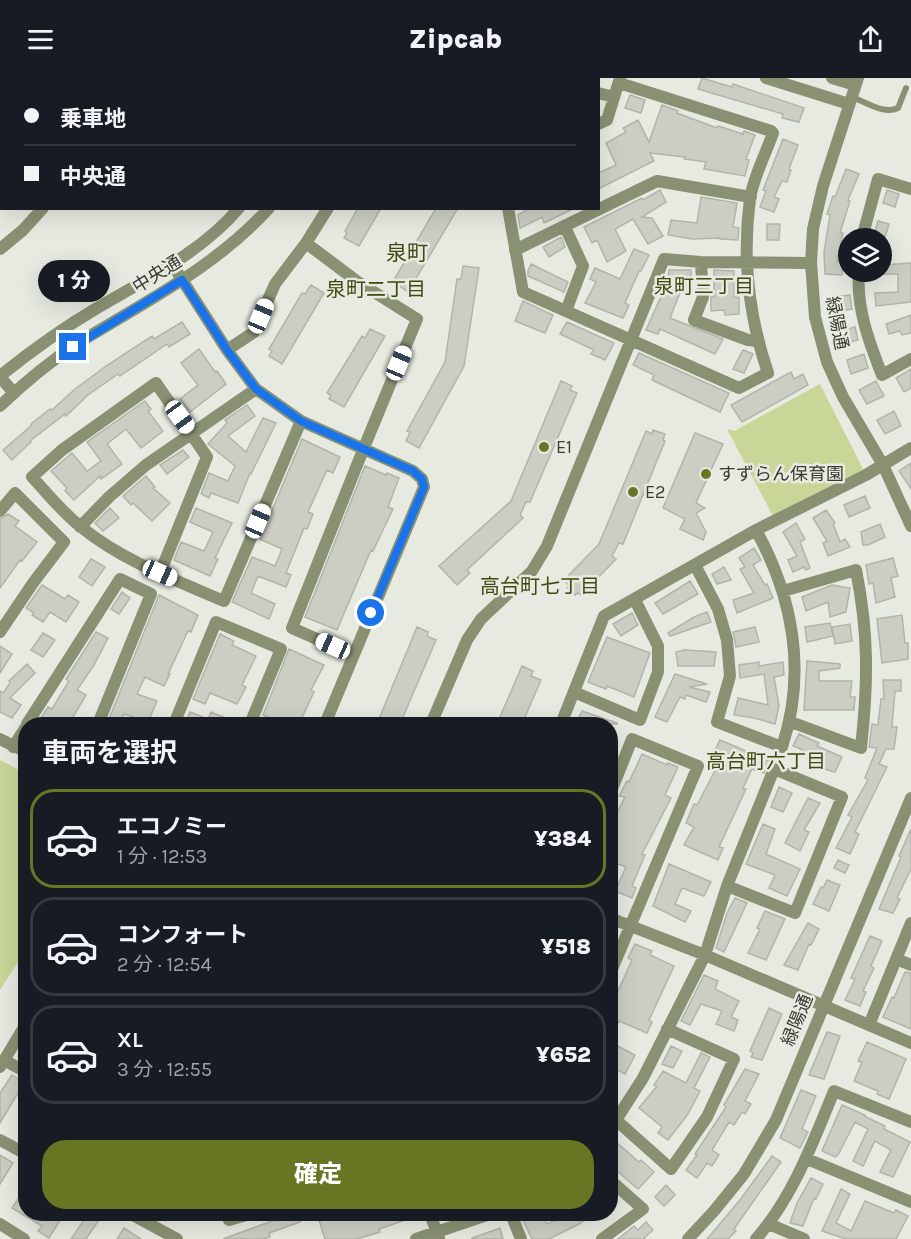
<!DOCTYPE html>
<html lang="ja">
<meta charset="utf-8">
<style>
:root{--surface:#171b24;--page:#242831;--text:#f1f3f6;--muted:#9ea1a6;--line:#363941;--accent:#687623}
body{margin:0;font-family:Karla,"Noto Sans JP",sans-serif;background:var(--page);color:var(--text);height:100vh;display:flex;flex-direction:column;font-size:22px;white-space:nowrap}
*{box-sizing:border-box;margin:0}
p{font-size:20px;color:var(--muted)}
.icon{flex:none;width:33px;height:33px;fill:none;stroke:currentColor;stroke-width:2;stroke-linecap:round;stroke-linejoin:round}
.map{position:relative;flex:1;overflow:hidden}
.drawer{position:absolute;left:18px;top:639px;width:600px;height:504px;display:flex;flex-direction:column;background:var(--surface);border-radius:24px;box-shadow:0 6px 24px #0002}
.drawer>*{flex:none}
.banner{position:absolute;left:0px;top:0px;width:600px;height:132px;box-shadow:0 6px 24px #0002;display:grid;align-content:center;height:132px;padding:0 24px;background:var(--surface)}
.buttons{position:absolute;left:838px;top:150px;display:grid;gap:12px}
.buttons a{display:grid;place-items:center;width:54px;height:54px;border-radius:50%;background:var(--surface);box-shadow:0 6px 24px #0002;font-size:30px}
.end{position:absolute;width:27px;height:27px;margin:-14px;border:8px solid #1a73e8;background:#fff;box-shadow:0 0 0 3px #fff}
.from{border-radius:50%}
.bubble{position:absolute;height:42px;border-radius:21px;background:var(--surface);box-shadow:0 6px 24px #0002;font-size:20px;font-weight:800;line-height:42px;text-align:center}
.car{position:absolute;width:18px;height:36px;margin:-18px -9px;border-radius:8px;box-shadow:0 0 4px 2px #0007;background:linear-gradient(#fff 24%,#345 0 40%,#fff 0 76%,#345 0 86%,#fff 0)}
.banner b{display:flex;align-items:center;gap:21px;height:57px;font-size:22px}
.banner b+b{border-top:2px solid var(--line)}
.banner i{width:15px;height:15px;background:var(--text)}
ul{padding:0;list-style:none}
li{display:flex;align-items:center;gap:18px;height:99px;margin:0 12px 9px;padding:0 12px;border:3px solid var(--line);border-radius:24px}
li div{flex:1}
li b{display:block;font-size:22px}
li em{font-style:normal;font-weight:800}
li.selected{border-color:var(--accent)}
li>.icon{width:54px;height:54px;stroke-width:1.5}
h2{padding:0 24px;font-size:27px;line-height:72px}
.primary-button{display:flex;gap:12px;margin-top:auto;padding:12px 24px}
.primary-button a{flex:1;height:69px;border-radius:24px;background:var(--accent);color:#fff;font-size:24px;font-weight:800;line-height:69px;text-align:center}
header{display:flex;justify-content:space-between;align-items:center;height:78px;padding:0 24px;background:var(--surface);font-size:27px;font-weight:800}
.map>svg:first-child{display:block}
</style>
<header><svg class="icon" aria-label="menu" viewBox="0 0 24 24"><path d="M4 6h16M4 12h16M4 18h16"/></svg>Zipcab<svg class="icon" aria-label="share" viewBox="0 0 24 24"><path d="M12 15V3M7 8l5-5 5 5M5 13v7h14v-7"/></svg></header>
<div class="map">
<svg width="911" height="1161" viewBox="0 0 911 1161">
<rect width="100%" height="100%" fill="#e7eae0"/>
<path fill="#c8d798" d="M820 306 866 397 775 442 727 351 734 353Z
M0 682 25 695V873L0 912Z"/>
<path fill="#cccec4" stroke="#b2b4aa" stroke-width="1.5" d="M702 0 732 9 733 6 804 30 799 44 782 40 783 36 698 11Z
M630 17 645 22 641 35 625 30Z
M662 27 678 33 677 35 717 50 718 48 743 56 744 53 755 57 746 81 749 82 745 98 704 91 706 84 684 81 685 79 650 75 654 83 598 111V95L616 87 606 65 626 54 623 50 638 42 649 64Z
M783 61 798 67 789 91 791 92 787 104 782 103 774 119 779 121 774 134 760 129 766 113 763 112Z
M846 91 859 96 848 122 850 123 840 155H843L837 184 843 185 842 197 825 196 824 174 830 137 827 136 833 118 835 119Z
M660 112 666 124 642 139 652 140 663 158 648 166 633 141 615 151 626 173 607 184 597 162 592 165 584 149 642 120 643 122Z
M887 112 899 116 895 129 883 125Z
M701 119 737 125 733 149 739 150 738 162 720 161V160L692 161 668 157 671 142 697 145Z
M358 130H381L359 168 344 160 347 155 345 153Z
M436 130H458L408 214 395 205 397 201 395 200Z
M530 130H575L544 145 542 139 520 150 518 137Z
M878 143 889 146 885 159 874 157Z
M767 146H780L779 162H767Z
M561 159 565 169 549 179 543 169Z
M634 171 649 177 641 193H639L625 225 629 227 623 240 585 225 596 204 590 201 595 190 620 201Z
M911 185V224L876 228 875 215 898 214V196H882V187Z
M531 186 568 204 564 214 528 198V193Z
M463 188 479 190 464 288 419 370 406 363 410 354 407 353 445 284 457 201H461Z
M669 192H691V207H683L670 240 723 261 715 276 660 251 658 256 646 252 668 203Z
M714 192 734 193V219H739V236L725 237 724 232 711 233V219H714Z
M311 207 324 215 282 286 269 278 272 273 269 271 302 215 305 216Z
M850 217 852 231 832 234V219Z
M523 223 553 237 545 255 515 243Z
M911 237V255L902 257 900 253 889 256 886 246Z
M182 244 190 256 169 269 167 266 120 298 118 296 88 317 66 338 65 336 30 363 31 364 12 382 3 372 32 347 31 346 50 331 52 332 75 311 106 288 152 258 154 261Z
M567 244 614 265 605 282 591 276 594 272 560 256Z
M855 249 858 262 840 266 837 254Z
M370 251 385 258 344 329 329 321 331 317 327 315 362 258 365 260Z
M199 271 215 294 217 293 226 306 190 334 180 321 198 307 181 285Z
M743 272 753 276 744 295 733 291Z
M639 275 729 315 720 334 652 302 654 297 633 287Z
M864 276 868 290 851 296 847 282Z
M911 291V310L904 314 896 300Z
M791 294 794 301 803 296 808 307 742 344 731 327Z
M561 303 572 308 570 312 577 315 530 424H526L520 437 523 440 467 492 470 495 457 507 439 488 511 423Z
M876 303 884 318 867 326 859 312Z
M145 323 151 331 148 333 163 353 141 370 126 351 107 366 122 386 101 401 100 398 74 422 65 413 67 410 51 393 72 375 87 393 101 383 87 364Z
M247 327 255 338 228 358 246 374 263 340 276 345 251 396 250 395 238 425 211 415 209 420 201 416 209 395 228 403 235 388 208 366 227 345 225 342Z
M894 333 901 348 885 356 877 342Z
M653 352 665 356 663 362 665 363 623 466 619 465 612 478 616 481 581 517 578 515 575 517 567 510 569 508 564 502 599 466 646 353 652 356Z
M695 355 723 366 696 425 705 430 696 435 706 454 703 462 680 451 685 441 663 430Z
M302 361 340 379 333 395 327 392 308 434 313 436 307 451 304 450 286 495 291 497 286 509 258 498 251 515 275 526 269 541 232 524 252 479 275 488 282 471 260 461Z
M183 372 189 379 167 396 160 387Z
M911 385V411L899 393Z
M365 388 386 397 387 395 399 400 388 429 393 431 373 473 371 472 337 552 305 539Z
M146 398 155 409 153 410 170 425 152 443 133 425 131 427 123 418Z
M865 418 870 430 849 439 844 427Z
M110 430 119 440 103 453 95 445Z
M196 430 232 445 215 480 218 481 210 498 174 482 181 464 204 473 213 454 190 444Z
M826 432 835 445 833 446 840 464 845 461 850 469 828 478 823 465 827 463 813 440Z
M8 436 19 443 15 448 37 464 22 483 20 482 0 510V441Z
M796 445 805 461 800 464 810 490 806 492 804 489 793 494 788 482 797 478 783 454Z
M880 446 885 459 868 467H863L861 454Z
M754 470 761 482 753 487 765 507 767 506 773 520 737 535 733 522 754 515 740 491 745 489 739 480Z
M893 480 898 498 891 500 895 519 876 525 873 505 869 506 866 487Z
M91 481 105 489 92 508 79 499Z
M724 489 731 502 717 506 712 496Z
M690 503 698 516 663 536 655 525Z
M42 507 65 521 68 517 79 524 66 544 50 534 43 544 32 537 34 535 26 530Z
M832 507 850 510 846 534 830 539 828 524 806 533 802 519Z
M122 514 130 520 119 536 111 531Z
M159 517 198 537 191 554 188 553 168 596H170L164 608 145 599 137 616 157 623 148 644 124 636 119 646H107Z
M707 534 711 544 670 558 668 555 694 539Z
M632 535 638 547 621 558 613 546Z
M902 537 905 565H908V581L882 585 877 541Z
M830 545 833 558 807 564 805 549Z
M850 546 852 563 835 566 832 549Z
M417 549 428 554 427 558 436 562 400 646H377Z
M755 549 759 564 736 569 733 554Z
M96 554 108 560 94 587 77 612 86 617 69 646H37L48 629 52 631 69 603 66 601Z
M43 555 55 562 43 579 31 572Z
M220 556 234 563 232 567 256 578 242 607 246 609 237 626 210 615 205 626 193 621Z
M607 559 650 575 634 619 607 608 606 611 588 604Z
M0 568 12 576 0 595Z
M289 571 324 587 311 612 314 614 299 646H279L280 644 263 637Z
M684 572 716 574 714 588H678L676 574Z
M807 583 840 586V590L819 593V603H852L850 619H855L854 632H804Z
M759 584V588L783 584 784 597 774 599 779 628 775 646 754 640 734 637 738 620 768 627 764 596 740 600 739 587Z
M27 586 35 595 10 620 21 627 12 640 0 634V613L3 615 10 605 9 603Z
M522 588 533 593 531 598 541 602 522 646H497Z
M675 596 707 606 689 609 710 614 706 624 686 617 685 621 680 619 667 644 655 639Z
M883 602H901V613H895L892 649H897L894 671H886L879 686 887 689 855 754 859 756 850 776 836 770 852 739 848 737 868 702 865 700 877 670 869 669 872 646 878 647 881 621H884Z
M582 633 617 645V646H576Z
M190 634 208 641 211 634 240 646H185Z
M799 656 819 665 817 668 842 679 835 694 821 690 825 682 793 668Z
M720 662 770 683 764 695 752 691 743 710 746 711 719 769 723 770 718 782 684 767 694 749 686 745 694 726 697 727 718 687 710 683Z
M642 676 667 687 668 685 678 689 665 717 671 720 642 776 645 777 632 808 636 810 632 820 615 813 626 789 610 783V749L625 719 619 718 627 703 629 704Z
M779 709 792 715 783 734 771 729Z
M808 720 820 725 804 752 809 754 800 773 785 765Z
M763 746 775 751 766 776 800 791 787 818 769 810 775 797 746 786Z
M911 751V791L897 820 900 821 893 835 879 831 901 779 899 778Z
M838 782 849 787 845 795 834 790Z
M669 786 711 804 704 818 682 810 675 826 691 833 685 844 653 828Z
M827 802 840 807 829 833 813 826 821 809 823 810Z
M735 820 747 825 724 874 716 870 727 835Z
M765 833 785 841 766 882 748 875 760 851 757 850Z
M808 845 819 851 811 867 809 866 798 892 784 887Z
M870 858 882 863 871 888 874 890 863 913 866 914 860 928 845 922 855 901 851 900Z
M635 866 652 873 650 877 674 888 649 942 652 944 647 955 619 943 610 963V931L632 882 628 880Z
M905 894 911 895V951L883 939 892 919 894 920Z
M704 897 718 903 715 911 739 923 731 939 738 942 734 953 716 946 722 933 701 926 690 947 681 943Z
M769 930 782 936 762 982 751 979 753 975 750 973Z
M827 954 840 958 824 1001 809 997Z
M610 964 635 977 625 996 610 988Z
M867 964 906 981 889 1021 877 1016 878 1013 854 1003 862 984 858 983Z
M671 968 682 973 673 990 662 986Z
M701 975 710 979 694 1010 700 1013 688 1036 668 1062 658 1055 662 1049 639 1030 657 1008 654 1007 663 993 686 1005Z
M745 991 759 996 745 1023 751 1026 745 1036 742 1034 734 1047 729 1044 712 1072 719 1077 712 1088 707 1085 697 1100 686 1092 697 1077 695 1076 726 1029 724 1027Z
M12 997 24 1005 0 1045V1015Z
M801 1012 816 1018 802 1051 808 1054 800 1070 780 1060Z
M842 1027 865 1037 864 1038 885 1048 884 1051 910 1064 893 1099 880 1094 891 1072 875 1063 863 1088 853 1083 868 1051 855 1044 838 1077 835 1079 822 1073Z
M615 1063 639 1084 641 1082 654 1094 638 1111 610 1087V1068Z
M0 1077 13 1085 0 1106Z
M772 1078 781 1084 734 1151 736 1153 728 1161H707L740 1122Z
M811 1100 823 1106 816 1121 814 1120 803 1148 790 1145 797 1125Z
M666 1107 675 1117 664 1128 655 1119Z
M26 1109V1136H64L49 1160 38 1153 42 1148 12 1130Z
M841 1111 850 1116 836 1145 851 1153 865 1123 894 1135 896 1132 908 1138 896 1161H846L822 1153Z
M88 1136H103L86 1161H71Z
M291 1136H297L300 1144 269 1155 270 1159 262 1161H223Z
M317 1136H420V1137L379 1151 380 1154 357 1161H325Z
M520 1136H543L547 1146 568 1136H593L579 1146 549 1161H532Z
M646 1144 653 1152 644 1160 645 1161H618L634 1148 638 1152Z
M124 1150 141 1161H117Z
M500 1150 503 1161H472V1160Z"/>
<g fill="none" stroke-linecap="round" stroke-linejoin="round">
<path stroke="#899173" stroke-width="6" d="M852 19C866 24 884 37 898 30L906 10"/>
<path stroke="#899173" stroke-width="12" d="M131 2 132 0
M598 15 614 19
M598 46 607 42 620 0
M508 130 523 214 739 310 768 295C749 239 742 180 750 121 753 100 766 75 773 55L771 53 619 5
M565 149 583 188 566 233
M862 160 878 101 911 111
M306 165 358 204 417 241 363 372 292 550 353 577
M0 171 23 152 43 130
M515 172 657 103 751 119
M701 184 703 219 694 242 748 262 757 263
M172 186 227 272 256 311 301 343 413 393 422 401 424 409 325 646
M859 194C856 229 869 264 882 297L911 281
M227 272 254 254 275 206 306 165 328 130
M0 299 14 315
M0 433 15 415 64 464 33 505 0 554
M80 449 109 419 146 387 256 311
M695 487 718 531 727 562 730 598 717 644 782 669C807 594 793 519 756 452
M160 495 207 379 156 305 62 372 32 399C48 416 63 435 81 449 123 483 175 502 224 523L301 343
M783 513 856 492C869 557 868 605 861 670L791 644
M574 614 640 642 658 594V568L635 522
M27 646 120 501 151 516 98 646
M174 646 216 544 281 571 250 646
M431 646 467 562 481 541 532 493 547 468 664 181 701 184 811 185
M561 646 604 538 756 452 866 397 911 370
M0 661 26 674
M13 669 26 649
M610 716 632 661 698 688 610 896
M610 840 705 877 911 965
M896 881 911 887
M869 947 911 845
M667 951 734 981 707 1039 671 1091 616 1042 643 1000 705 877 727 808 774 691 842 719 795 835 727 808
M4 982 26 994
M0 989 26 946
M0 1062 26 1076
M807 1081 911 1124
M131 1136 177 1161
M227 1136 229 1142 250 1136
M430 1136 439 1160
M511 1136 521 1161
M0 1146 24 1161
M769 1146 804 1161
M416 1161 490 1136
M602 1161 643 1131 610 1102
M756 1161C793 1119 813 1064 834 1013L911 1044"/>
<path stroke="#899173" stroke-width="12" d="M766 0 849 26
M832 0 855 7
M858 0 823 108 813 151 811 185 815 239 827 284 843 319 883 387 911 448
M320 2 321 0
M341 2V0
M0 298C31 273 63 250 97 230 146 201 202 174 239 130
M0 328C23 306 48 285 75 267 142 225 215 190 269 130
M688 1161 714 1133 744 1096 776 1042 911 720"/>
</g>
<g fill="none" stroke-linecap="round" stroke-linejoin="round">
<path stroke="#1a73e8" stroke-width="8" d="M73 269 182 202 227 272 256 311 301 343 413 393 422 401 424 409 371 535"/>
</g>
<g fill="#687623" stroke="#e7eae0" stroke-width="2">
<circle cx="544" cy="369" r="6"/>
<circle cx="706" cy="396" r="6"/>
<circle cx="633" cy="414" r="6"/>
</g>
<g text-anchor="middle" dominant-baseline="central" stroke-width="5" stroke-linejoin="round" paint-order="stroke">
<g font-size="18" fill="#393a36" stroke="#e7eae0">
<text transform="translate(157 196) rotate(-32)">中央通</text>
<text transform="translate(837 245) rotate(79)">緑陽通</text>
<text transform="translate(797 942) rotate(-68)">緑陽通</text>
</g>
<g font-size="18" fill="#393a36" stroke="#e7eae0" text-anchor="start">
<text x="556" y="369">E1</text>
<text x="718" y="396">すずらん保育園</text>
<text x="645" y="414">E2</text>
</g>
<g font-size="20" fill="#404910" stroke="#e7eae0">
<text x="704" y="208">泉町三丁目</text>
<text x="376" y="211">泉町二丁目</text>
<text x="540" y="508">高台町七丁目</text>
<text x="766" y="683">高台町六丁目</text>
</g>
<g font-size="21" fill="#404910" stroke="#e7eae0">
<text x="407" y="175">泉町</text>
</g>
</g>
</svg>
<div class="buttons">
<a><svg class="icon" aria-label="layers" viewBox="0 0 24 24"><path d="M12 4l9 5-9 5-9-5zM3 14l9 5 9-5"/></svg></a>
</div>
<i class="end from" style="left:371px;top:535px"></i>
<i class="end" style="left:73px;top:269px"></i>
<div class="bubble" style="left:38px;top:182px;width:72px">1 分</div>
<i class="car" style="left:261px;top:238px;rotate:23deg"></i>
<i class="car" style="left:399px;top:285px;rotate:23deg"></i>
<i class="car" style="left:180px;top:339px;rotate:144deg"></i>
<i class="car" style="left:258px;top:443px;rotate:23deg"></i>
<i class="car" style="left:160px;top:495px;rotate:114deg"></i>
<i class="car" style="left:333px;top:568px;rotate:294deg"></i>
<div class="banner">
<b><i class="from"></i>乗車地</b>
<b><i></i>中央通</b>
</div>
<section class="drawer">
<h2>車両を選択</h2>
<ul>
<li class="selected"><svg class="icon" aria-label="car" viewBox="0 0 24 24"><path d="M5 17H2v-5l4-1 3-4h7l3 4 3 1v5h-3M9 17h6M6 11h13"/><circle cx="7" cy="17" r="2"/><circle cx="17" cy="17" r="2"/></svg><div><b>エコノミー</b><p>1 分 · 12:53</p></div><em>¥384</em></li>
<li><svg class="icon" aria-label="car" viewBox="0 0 24 24"><path d="M5 17H2v-5l4-1 3-4h7l3 4 3 1v5h-3M9 17h6M6 11h13"/><circle cx="7" cy="17" r="2"/><circle cx="17" cy="17" r="2"/></svg><div><b>コンフォート</b><p>2 分 · 12:54</p></div><em>¥518</em></li>
<li><svg class="icon" aria-label="car" viewBox="0 0 24 24"><path d="M5 17H2v-5l4-1 3-4h7l3 4 3 1v5h-3M9 17h6M6 11h13"/><circle cx="7" cy="17" r="2"/><circle cx="17" cy="17" r="2"/></svg><div><b>XL</b><p>3 分 · 12:55</p></div><em>¥652</em></li>
</ul>
<div class="primary-button"><a>確定</a></div>
</section>
</div>
